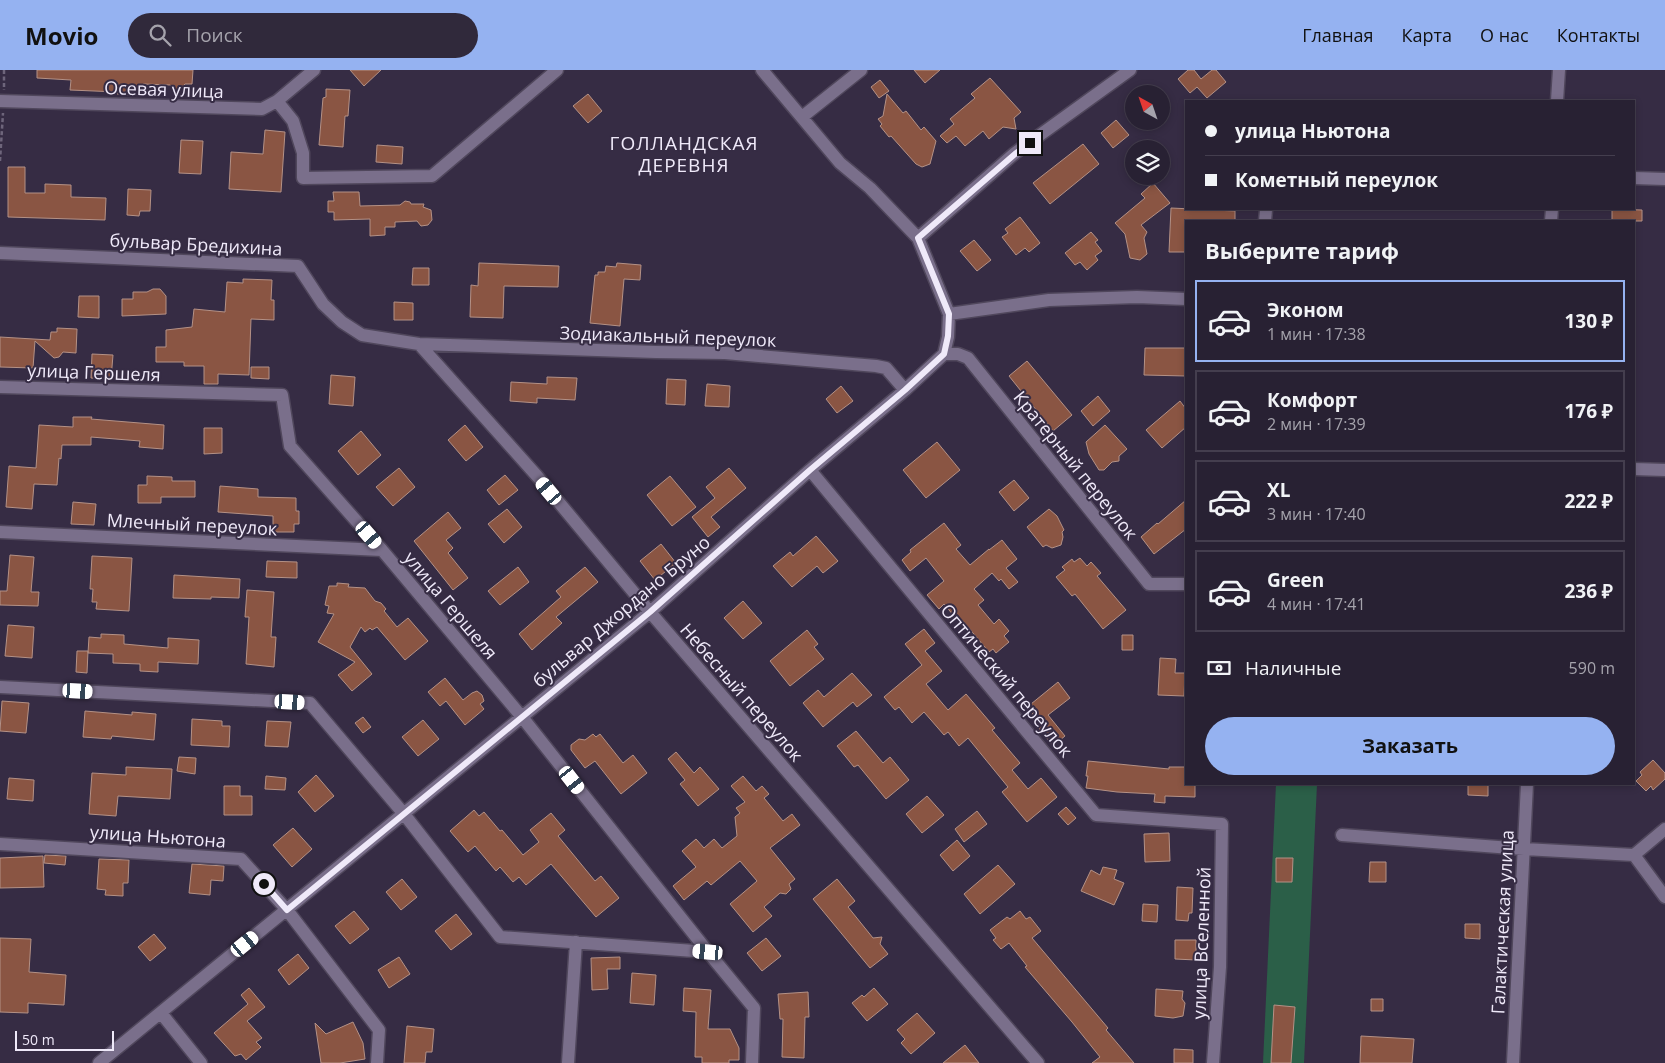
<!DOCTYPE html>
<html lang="ru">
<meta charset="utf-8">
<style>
:root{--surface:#282133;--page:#30293b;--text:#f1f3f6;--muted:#a5a3ac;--line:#443e4e;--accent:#95b2f1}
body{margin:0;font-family:"Open Sans",sans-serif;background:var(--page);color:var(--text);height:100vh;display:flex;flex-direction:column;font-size:19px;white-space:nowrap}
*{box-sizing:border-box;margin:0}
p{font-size:16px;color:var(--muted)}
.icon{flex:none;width:28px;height:28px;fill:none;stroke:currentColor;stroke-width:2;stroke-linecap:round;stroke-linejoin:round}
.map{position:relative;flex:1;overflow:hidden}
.drawer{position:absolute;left:1185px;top:150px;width:450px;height:565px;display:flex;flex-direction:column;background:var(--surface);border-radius:0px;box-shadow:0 2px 8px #0003,0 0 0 1px var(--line)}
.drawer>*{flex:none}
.guide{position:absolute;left:1185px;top:30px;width:450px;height:110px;border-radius:0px;box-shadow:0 2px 8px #0003,0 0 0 1px var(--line);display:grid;align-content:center;height:110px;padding:0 20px;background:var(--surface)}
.needle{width:32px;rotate:320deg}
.buttons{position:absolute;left:1125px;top:15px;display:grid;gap:10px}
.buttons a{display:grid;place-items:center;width:45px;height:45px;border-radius:50%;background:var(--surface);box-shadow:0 2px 8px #0003,0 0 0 1px var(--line);font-size:25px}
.scale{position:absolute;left:15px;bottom:12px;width:99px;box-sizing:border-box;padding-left:5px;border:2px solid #efe9f9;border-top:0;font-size:14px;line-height:18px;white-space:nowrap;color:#efe9f9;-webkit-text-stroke:4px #362c44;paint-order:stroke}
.end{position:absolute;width:22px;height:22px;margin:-11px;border:6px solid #efe9f9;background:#111;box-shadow:0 0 0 2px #111}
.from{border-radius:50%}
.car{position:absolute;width:15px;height:30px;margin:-15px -8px;border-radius:6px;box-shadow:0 0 4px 1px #0007;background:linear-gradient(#fff 24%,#345 0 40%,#fff 0 76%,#345 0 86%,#fff 0)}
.guide b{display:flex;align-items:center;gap:18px;height:48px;font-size:19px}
.guide b+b{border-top:1px solid var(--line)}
.guide i{width:12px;height:12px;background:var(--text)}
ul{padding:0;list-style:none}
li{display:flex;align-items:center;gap:15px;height:82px;margin:0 10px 8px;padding:0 10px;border:2px solid var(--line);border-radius:0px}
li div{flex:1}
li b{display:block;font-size:19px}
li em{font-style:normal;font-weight:700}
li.on{border-color:var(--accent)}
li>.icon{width:45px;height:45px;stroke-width:1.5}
h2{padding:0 20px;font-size:22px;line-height:60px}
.pay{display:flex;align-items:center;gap:12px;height:55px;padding:0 20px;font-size:19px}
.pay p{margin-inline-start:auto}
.button{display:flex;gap:10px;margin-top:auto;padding:10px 20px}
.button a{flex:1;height:58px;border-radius:30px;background:var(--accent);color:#111;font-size:20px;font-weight:700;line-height:58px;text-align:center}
header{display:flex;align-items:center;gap:30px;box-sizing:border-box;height:70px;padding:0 25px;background:var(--accent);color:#111}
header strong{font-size:24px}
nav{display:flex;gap:28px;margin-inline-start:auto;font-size:18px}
.search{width:350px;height:45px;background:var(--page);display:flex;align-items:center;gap:12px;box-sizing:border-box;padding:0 18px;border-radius:28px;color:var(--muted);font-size:19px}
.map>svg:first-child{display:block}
</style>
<header>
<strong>Movio</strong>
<div class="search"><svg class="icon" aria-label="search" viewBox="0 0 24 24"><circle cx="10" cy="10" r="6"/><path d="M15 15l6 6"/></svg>Поиск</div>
<nav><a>Главная</a><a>Карта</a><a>О нас</a><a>Контакты</a></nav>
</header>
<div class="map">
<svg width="1665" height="993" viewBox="0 0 1665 993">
<rect width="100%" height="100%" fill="#362c44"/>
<path fill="#2b5f48" d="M1276 714H1317L1304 993H1263Z"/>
<path fill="#8a5543" stroke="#b49186" d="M37 0H193L192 14H185L180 19 175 20 170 15 143 14 142 26 117 24 118 22 70 20 71 10 37 8Z
M350 0H381L364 16Z
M914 0H940L925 13Z
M1188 0H1194L1201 9 1212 0H1216L1226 12 1207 28 1197 17 1190 23 1178 9Z
M990 8 1021 42 1014 48 1016 59 1003 57 989 69 983 61 965 76 956 66 947 73 940 66 954 54 950 49 975 28 971 24Z
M880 10 889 21 879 28 871 17Z
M326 19 350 20 348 46H345L343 77 319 75 323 28 326 27Z
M588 24 602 41 588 53 573 36Z
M887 24 903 43 906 41 921 60 924 57 936 71 930 94 922 97 916 94 891 66 889 67 880 56 882 54 878 49 883 46Z
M1116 50 1129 65 1113 78 1101 63Z
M265 60 285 62 281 122 229 119 231 82 263 84Z
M181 70 203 71 201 104 179 103Z
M1083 74 1099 94 1050 134 1033 113Z
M377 75 403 77 402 94 376 92Z
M8 97H25V123H45V114L71 115V127L106 128 105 150 8 147Z
M1153 113 1170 133 1141 155 1147 162 1144 168 1147 184 1140 190 1130 188 1125 164 1115 153 1145 128 1141 124Z
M128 119 151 120 150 141H140L139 146 127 145Z
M333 122H359L360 136 400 135 405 131 410 132 411 134H424L423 137 431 140 432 150 428 155 421 156 417 151 395 152V157H385V165L370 166V149L334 150V142H328V131H334Z
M1171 138 1235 141V151H1186V182H1169Z
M1612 139 1642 140V151H1612Z
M1020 147 1040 173 1029 182 1025 178 1016 185 1002 167 1008 163 1005 159Z
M1091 162 1098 170 1095 172 1102 181 1095 186 1098 190 1087 200 1080 192 1075 195 1065 183Z
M974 170 991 190 977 201 960 181Z
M479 193 559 196 558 217 504 216 503 248 470 247 471 215 478 216Z
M617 193 641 195 640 210 624 209 620 256 590 253 595 205H598V202H605L606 196 616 197Z
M413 198H429V215H412Z
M243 209 272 210 271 230H274V250L251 249 249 305 218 304V314H204V296H184V292H156V277H166V260L192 257 194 239 225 242 227 212 243 213Z
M153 219H160L166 226V244L122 246V229H133V222H147Z
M79 226H99V248L78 247Z
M394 232 413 233V250H394Z
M57 258 77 259 76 283 63 282 59 287 54 288 35 271 33 298 0 297V267L50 270 51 262H57Z
M1145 278H1186V306L1144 305Z
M92 284 113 285 111 309 91 308Z
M1027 291 1072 345 1053 361 1009 306Z
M251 297H269V309L251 308Z
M331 305 355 307 353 336 329 334Z
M547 307 577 308 575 330 537 328V333L510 331 511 312 547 314Z
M667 309 686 310 685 335 666 334Z
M707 314 730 316 729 337 705 336Z
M841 316 853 331 837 343 826 329Z
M1098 326 1110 341 1093 356 1081 341Z
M1180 331 1186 339V357L1162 378 1146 360Z
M73 347H92L91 349 164 355 163 379 139 377 140 371 91 367V375H62L61 389 59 388 57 415 34 414 32 439 6 437 9 396 36 398 39 355 73 357Z
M465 355 483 377 466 391 448 370Z
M1105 355 1127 379 1119 386V391L1112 392 1104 400H1099L1089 384 1086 372Z
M204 358H222V383L204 384Z
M361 361 381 385 358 405 338 381Z
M937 372 960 400 926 428 903 400Z
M399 398 415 417 393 436 376 417Z
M729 398 746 418 711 447 720 457 708 467 692 447 715 428 706 417Z
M505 405 518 420 499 435 487 420Z
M147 406 172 407V411H195V427H161V433H138V415H147Z
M670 406 696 437 672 456 647 425Z
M1014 410 1029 428 1014 441 999 422Z
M220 416 258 419V427L296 428V441H299V454H294V462H273V446L218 442Z
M1186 430V459L1154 484 1141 467 1157 453 1158 454Z
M73 432 96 434 94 455 71 454Z
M507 439 522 457 504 473 488 454Z
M1049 439 1057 446 1064 460 1062 462 1063 467 1061 475 1052 478 1046 475 1043 477 1027 457Z
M448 442 461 458 446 470 453 478 448 483 468 508 453 520 414 471Z
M944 453 961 475 956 479 970 495 989 479V480L1002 470 1017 489 1006 498 1018 512 1009 519 1001 509 999 511 992 503 974 519 984 530 978 535 994 554 999 549 1009 561 1004 566 1009 572 996 583 993 579 989 582 962 550 959 552 944 534 939 539 927 525 944 511 926 488 910 501 902 490 911 482 910 480Z
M816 466 838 491 823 503 817 496 792 517 773 496 790 482 793 486Z
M661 474 676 493 655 510 640 491Z
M10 485 34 487 31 522H39L38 536 0 535V521H7Z
M92 486 132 488 129 541 96 539 97 532H92L93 519H90Z
M1080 488 1087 496 1091 492 1101 503 1097 506 1126 540 1103 559 1075 524 1072 526 1056 507 1065 500 1062 497 1072 489 1074 492Z
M267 491 297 492V508L266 507Z
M518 497 529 512 500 535 488 521Z
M585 497 598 512 556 547 562 553 532 580 519 564 561 527 556 521Z
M174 505 240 509 239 528 211 527V529L173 528Z
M337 513 349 514 348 517 365 518 375 531 381 533 386 539 384 541 397 557 408 548 428 571 405 590 377 557 372 560 370 558 365 562 361 557 350 577 372 604 352 621 338 605 355 592 318 572 334 544 327 543 329 536 325 535 329 516H337Z
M247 520 274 522 271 567H276L274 597 246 594 249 547H245Z
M743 531 762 553 743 569 724 548Z
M8 555 34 557 32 588 5 586Z
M924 559 935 573 925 581 942 601 926 614 948 640 966 624 995 658 992 660 1020 693 1012 700 1028 719 1041 708 1057 727 1027 752 1002 722 1008 717 968 668 959 676 948 662 944 665 924 642 912 653 899 637 895 640 884 627 922 595 905 574Z
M807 560 818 574 814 577 824 589 790 616 770 591Z
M101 564 124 565V574L168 578V568L199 570 198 594 158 592V602L140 601V594L113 593V584L88 583 89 567 101 568Z
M1122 565H1133V580H1122Z
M77 581H88L87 603 76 602Z
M1160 588 1176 589 1175 603H1185L1184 626 1158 625Z
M852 603 872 625 857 637 853 632 823 657 803 633 818 620 824 627Z
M445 608 463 630 472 623 477 621 482 625 484 631 480 634 484 639 465 655 446 631 440 636 428 622Z
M1058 612 1070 628 1048 645 1065 666 1053 676 1034 652 1037 650 1032 644 1036 641 1031 634Z
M2 631 29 633 26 663 0 661Z
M85 641 132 645V642L156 644 154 670 112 666 111 669 83 667Z
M363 647 371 657 363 663 355 653Z
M192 649 222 651V656H230L229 677 191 675Z
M423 650 439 669 418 686 402 667Z
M267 651 291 652 288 677 265 676Z
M856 661 883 693 890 687 909 710 886 729 858 695 854 697 837 676Z
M593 664 596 667 600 664 623 693 633 685 647 703 621 724 595 691 585 698 571 680V675L579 669 585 670Z
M676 682 694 703 700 697 719 719 698 736 680 714 685 710 668 689Z
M179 687 196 688 195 704 177 701Z
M1653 690 1665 703V709L1653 720 1651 716 1646 721 1636 711 1642 705 1640 702Z
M1088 691 1169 699V697H1186V714H1195V727L1165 726V733L1154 732 1155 724 1117 722 1086 718 1088 706H1086Z
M126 697 172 699 170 729 118 726 116 746 89 744 92 703 126 705Z
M316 705 334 726 315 742 298 722Z
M266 706 286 708 285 720 265 719Z
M743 706 756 721 762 716 769 724 764 728 783 751 792 744 800 755 770 778 795 809 789 814 791 819 786 824 780 823 764 837 772 846 753 862 730 834 757 811 740 791 711 815 707 811 684 830 673 816 696 797 682 781 696 769 704 778 714 769 722 778 737 766 735 747 740 743 736 738 745 732 731 716Z
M9 708 34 710 33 731 7 729Z
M1468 714H1488V726L1468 725Z
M224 716H240V726H252V745H224Z
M927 726 944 745 922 763 906 744Z
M1066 737 1076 748 1068 755 1058 744Z
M474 740 479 746 484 742 500 761 502 760 523 785 539 772 530 760 551 743 565 760 558 766 595 811 601 806 619 828 596 847 551 794 526 815 519 807 513 812 500 797 496 801 475 776 468 782 450 761Z
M977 741 987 754 964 772 955 759Z
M293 758 312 779 292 797 273 775Z
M1169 763 1170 791 1145 792 1144 764Z
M957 770 970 786 953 801 940 785Z
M45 785 66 786 65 795 44 793Z
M43 786 44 817 0 818V788Z
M1276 788H1293L1292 812H1276Z
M99 789 129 790 128 813H123V826L105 825 106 820 97 819Z
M1370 792H1386V812H1369Z
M192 794 224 796 223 811 211 810 210 825 189 823Z
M998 795 1015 814 980 844 964 824Z
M1103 797 1117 800 1114 809 1124 813 1114 835 1081 821 1091 800 1100 805Z
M402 809 417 827 401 840 386 822Z
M837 809 855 831 848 837 873 868 882 867 880 874 888 884 870 898 813 829Z
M1177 817 1193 818 1192 843H1189L1188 851 1176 850Z
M1143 834 1158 835 1157 852 1142 851Z
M354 841 369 859 350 874 335 856Z
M1020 841 1026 849 1030 847 1041 861 1032 868 1108 958 1106 960 1134 993H1092L1100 987 1072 952 1025 897 1027 896 1009 873 1001 879 993 870 996 868 990 860 1007 847 1010 849Z
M456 844 472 864 451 880 435 861Z
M1465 854H1480V869L1465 868Z
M154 864 166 878 150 891 138 877Z
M0 868 31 869 29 902 66 905 64 935 28 933V943L0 942Z
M766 868 781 886 762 901 747 883Z
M1175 870H1196V890L1175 889Z
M298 884 309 898 289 915 278 900Z
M399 887 410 904 389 918 378 900Z
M620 887V899H607L608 919 592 920 591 888Z
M632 903 656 905 654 935 630 933Z
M249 918 265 937 247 951 262 968 256 972 261 977 246 990 241 984 235 986 214 963 248 934 241 925Z
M684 918 711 920 708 959H730L739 978V990H729V993H702V987H695L696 942 683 941Z
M874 918 888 934 867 951 852 933 862 925 864 927Z
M1156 919 1183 921 1182 929 1185 933 1183 946 1173 948 1155 946Z
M808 922 809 947H805L804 988 782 987 783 949H780L778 924Z
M1371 929H1383V941H1371Z
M1274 935 1295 937 1291 993H1271Z
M917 943 935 963 911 984 901 973 905 969 897 960Z
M353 952 363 973 365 989 340 993H321L315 953 326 964Z
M407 956 434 959 432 982H426L425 993H404Z
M1361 966 1414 969 1412 993H1360Z
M965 975 979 993H943Z
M1174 979 1193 980V993H1174Z"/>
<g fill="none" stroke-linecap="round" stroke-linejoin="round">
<g stroke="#50475c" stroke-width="15">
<path id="minor" d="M0 31 262 39 277 31 314 0
M277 31 293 51 303 83V108L432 106 557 0
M1557 31 1559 0
M802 47 861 0
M1634 108 1665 109
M1265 151 1266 140
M1551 151 1552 139
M918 168 1015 83 1130 0
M0 183 298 196 323 234 342 252 362 265 419 274 656 282 725 283 876 296 886 298 905 320
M949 244 1049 230 1137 227 1186 229
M419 274 537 406 650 542 1038 993
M944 284H958L968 288 1149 514H1186
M0 317 282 325 290 376 382 480 522 647 708 882 754 938 752 993
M1634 399 1665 400
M810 400 1096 745 1222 754 1220 897 1213 993
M0 462 382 480
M0 617 310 633 404 744 500 867 708 882
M1342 765 1524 779 1634 785 1665 759
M0 774 241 789 287 840 379 960 377 993
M1634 785 1665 827
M161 943 201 993
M99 993 650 542 810 400 905 320 944 284 948 267 949 244 918 168 870 118 840 93 762 0
M568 993 576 872
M1513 993 1527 714"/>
</g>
<path stroke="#6e657b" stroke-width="2.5" stroke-dasharray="4 2.5" stroke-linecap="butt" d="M4 0V20
M0 91 3 43"/>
<use href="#minor" stroke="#7a6f8b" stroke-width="12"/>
</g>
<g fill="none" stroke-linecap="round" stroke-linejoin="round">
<path stroke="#efe9f9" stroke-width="6" d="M264 814 287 840 650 542 810 400 905 320 944 284 948 266 949 244 918 168 1015 84 1030 73"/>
</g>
<g text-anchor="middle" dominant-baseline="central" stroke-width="4" stroke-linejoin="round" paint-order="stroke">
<g font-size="18" fill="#efe9f9" stroke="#362c44">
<text transform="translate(164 19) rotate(2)">Осевая улица</text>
<text transform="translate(196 174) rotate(3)">бульвар Бредихина</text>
<text transform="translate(668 266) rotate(2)">Зодиакальный переулок</text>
<text transform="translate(94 302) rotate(2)">улица Гершеля</text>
<text transform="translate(1076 395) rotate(51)">Кратерный переулок</text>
<text transform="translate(192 454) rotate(3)">Млечный переулок</text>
<text transform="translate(451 535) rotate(50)">улица Гершеля</text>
<text transform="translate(621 541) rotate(-40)">бульвар Джордано Бруно</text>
<text transform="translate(1007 610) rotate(50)">Оптический переулок</text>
<text transform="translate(742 622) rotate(49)">Небесный переулок</text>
<text transform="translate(158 766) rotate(4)">улица Ньютона</text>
<text transform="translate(1502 852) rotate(-87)">Галактическая улица</text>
<text transform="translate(1201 873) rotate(-88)">улица Вселенной</text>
</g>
<g font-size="19" letter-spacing="1" fill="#efe9f9" stroke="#362c44">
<text x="684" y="73">ГОЛЛАНДСКАЯ<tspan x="684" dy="22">ДЕРЕВНЯ</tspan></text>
</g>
</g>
</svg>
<div class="buttons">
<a><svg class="needle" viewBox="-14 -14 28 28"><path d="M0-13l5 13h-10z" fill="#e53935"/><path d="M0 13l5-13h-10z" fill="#a5a3ac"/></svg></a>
<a><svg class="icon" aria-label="layers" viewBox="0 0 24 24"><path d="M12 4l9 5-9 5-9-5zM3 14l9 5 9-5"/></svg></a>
</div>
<div class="scale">50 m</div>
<i class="end from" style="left:264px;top:814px"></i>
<i class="end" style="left:1030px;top:73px"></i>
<i class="car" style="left:549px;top:421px;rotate:320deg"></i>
<i class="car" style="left:369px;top:465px;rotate:139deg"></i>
<i class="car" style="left:78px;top:621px;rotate:93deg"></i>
<i class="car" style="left:290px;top:632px;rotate:93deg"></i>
<i class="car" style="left:572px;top:710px;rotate:142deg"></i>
<i class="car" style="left:245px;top:874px;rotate:51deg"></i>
<i class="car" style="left:708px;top:882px;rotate:275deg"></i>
<div class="guide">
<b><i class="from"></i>улица Ньютона</b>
<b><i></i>Кометный переулок</b>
</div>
<section class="drawer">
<h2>Выберите тариф</h2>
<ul>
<li class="on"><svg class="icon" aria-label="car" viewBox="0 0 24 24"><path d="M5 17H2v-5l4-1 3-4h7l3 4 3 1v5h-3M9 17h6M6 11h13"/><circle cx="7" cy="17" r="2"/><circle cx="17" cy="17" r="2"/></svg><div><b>Эконом</b><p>1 мин · 17:38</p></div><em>130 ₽</em></li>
<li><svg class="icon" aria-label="car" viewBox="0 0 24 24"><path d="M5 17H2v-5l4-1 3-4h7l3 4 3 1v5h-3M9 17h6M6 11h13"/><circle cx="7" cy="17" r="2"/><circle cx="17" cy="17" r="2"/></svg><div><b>Комфорт</b><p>2 мин · 17:39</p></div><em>176 ₽</em></li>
<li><svg class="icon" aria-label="car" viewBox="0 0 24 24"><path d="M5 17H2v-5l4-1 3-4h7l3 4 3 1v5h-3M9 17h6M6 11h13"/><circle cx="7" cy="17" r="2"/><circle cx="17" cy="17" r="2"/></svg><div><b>XL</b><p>3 мин · 17:40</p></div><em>222 ₽</em></li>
<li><svg class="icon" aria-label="car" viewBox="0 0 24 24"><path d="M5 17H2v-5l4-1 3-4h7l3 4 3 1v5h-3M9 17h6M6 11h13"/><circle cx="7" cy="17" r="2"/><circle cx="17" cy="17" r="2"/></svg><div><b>Green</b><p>4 мин · 17:41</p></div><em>236 ₽</em></li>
</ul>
<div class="pay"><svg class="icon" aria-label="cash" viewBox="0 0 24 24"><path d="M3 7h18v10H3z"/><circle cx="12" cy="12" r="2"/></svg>Наличные<p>590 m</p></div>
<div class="button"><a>Заказать</a></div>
</section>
</div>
